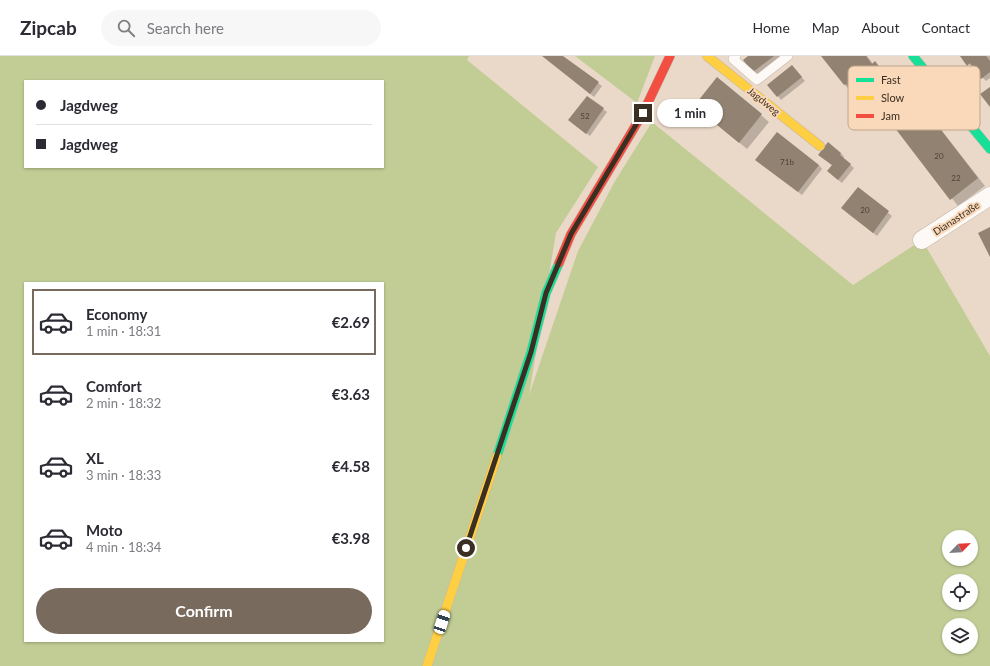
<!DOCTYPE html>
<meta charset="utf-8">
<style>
:root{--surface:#fff;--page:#f7f7f7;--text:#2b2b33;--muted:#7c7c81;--line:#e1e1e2;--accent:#786a5c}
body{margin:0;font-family:Lato,sans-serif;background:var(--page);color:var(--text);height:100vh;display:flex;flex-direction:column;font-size:15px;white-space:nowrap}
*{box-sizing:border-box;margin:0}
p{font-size:13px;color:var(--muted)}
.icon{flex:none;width:22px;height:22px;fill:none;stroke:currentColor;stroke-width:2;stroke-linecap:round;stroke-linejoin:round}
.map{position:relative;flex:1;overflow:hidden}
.sheet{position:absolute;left:24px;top:226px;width:360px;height:360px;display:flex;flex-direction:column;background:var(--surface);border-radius:0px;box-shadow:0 1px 3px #0004}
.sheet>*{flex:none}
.guide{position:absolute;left:24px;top:24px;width:360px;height:88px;border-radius:0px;box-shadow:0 1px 3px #0004;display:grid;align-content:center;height:88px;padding:0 12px;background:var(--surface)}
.needle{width:26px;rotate:65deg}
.buttons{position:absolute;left:942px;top:474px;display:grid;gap:8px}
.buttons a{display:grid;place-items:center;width:36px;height:36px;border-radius:50%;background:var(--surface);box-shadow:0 1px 3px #0004;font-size:20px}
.end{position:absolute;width:18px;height:18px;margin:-9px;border:5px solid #3b2e22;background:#fff;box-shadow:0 0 0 2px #fff}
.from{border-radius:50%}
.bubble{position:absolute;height:28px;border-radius:14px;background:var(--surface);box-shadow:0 1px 3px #0004;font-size:13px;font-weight:700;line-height:28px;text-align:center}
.car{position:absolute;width:12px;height:24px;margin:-12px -6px;border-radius:5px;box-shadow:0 0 3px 1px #0007;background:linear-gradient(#fff 24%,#345 0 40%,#fff 0 76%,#345 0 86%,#fff 0)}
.guide b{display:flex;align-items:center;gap:14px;height:38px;font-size:15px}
.guide b+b{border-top:1px solid var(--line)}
.guide i{width:10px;height:10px;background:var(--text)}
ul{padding:7px 0 0;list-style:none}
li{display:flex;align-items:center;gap:12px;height:66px;margin:0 8px 6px;padding:0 4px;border:2px solid transparent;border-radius:0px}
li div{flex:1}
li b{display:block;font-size:15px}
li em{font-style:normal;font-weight:700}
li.active{border-color:var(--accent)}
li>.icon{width:36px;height:36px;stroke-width:1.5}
.button{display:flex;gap:8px;margin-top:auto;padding:8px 12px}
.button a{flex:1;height:46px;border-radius:24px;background:var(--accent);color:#fff;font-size:16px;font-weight:700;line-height:46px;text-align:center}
header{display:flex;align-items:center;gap:24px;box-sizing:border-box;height:56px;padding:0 20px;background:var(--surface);border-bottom:1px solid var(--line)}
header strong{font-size:19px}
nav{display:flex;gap:22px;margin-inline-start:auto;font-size:14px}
.search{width:280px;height:36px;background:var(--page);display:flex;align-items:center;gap:10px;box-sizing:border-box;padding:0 14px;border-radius:22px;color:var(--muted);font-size:15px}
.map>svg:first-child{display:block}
</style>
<header>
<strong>Zipcab</strong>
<div class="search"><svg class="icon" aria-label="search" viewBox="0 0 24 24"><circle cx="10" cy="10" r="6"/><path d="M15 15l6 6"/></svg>Search here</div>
<nav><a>Home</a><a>Map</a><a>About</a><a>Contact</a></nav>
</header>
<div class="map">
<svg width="990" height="610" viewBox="0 0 990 610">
<rect width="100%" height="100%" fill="#ead9c8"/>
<path fill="#c1cd95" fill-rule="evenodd" d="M0 0H469L467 4 598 111 556 177 529 339 578 195 615 125 652 66 853 229 922 184 990 300V610H0ZM25 25H383V111H25ZM25 227H383V585H25ZM949 481H971V503H949ZM949 525H971V547H949ZM949 569H971V591H949Z
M575 0H655L637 47Z"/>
<path fill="#0003" d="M544 0H562L602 30 594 41Z
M750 0H781L757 19 754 16Z
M823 0H867L873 8 875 7 882 14 911 52 910 53 919 65 928 58 935 66 985 130 958 150 892 67 884 73 845 29Z
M961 0H990V22L986 25Z
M796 14 805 25 781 44 769 29Z
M587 41 607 56 590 80 572 67Z
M695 50 761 59 769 66 747 93Z
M841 97 844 101 843 103 854 112 842 127 832 119 833 110 823 102Z
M760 107 819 109 822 113 802 139Z
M858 132 892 160 877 180 846 156Z"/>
<path fill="#918272" d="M542 0H563L599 26 590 38Z
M748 0H774L753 16 743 4Z
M821 0H866L872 8 875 5 919 64 928 57 978 122 950 144 885 59 876 66 846 28 844 29Z
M960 0H986L990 5V16L981 23 970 7 967 10Z
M792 9 802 21 777 41 767 29Z
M717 21 762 58 739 87 694 50Z
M990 31V51L980 38Z
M587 40 604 52 586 78 568 64Z
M777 76 819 109 798 136 755 104Z
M828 86 841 97 840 99 851 108 838 124 827 115 832 109 818 99Z
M858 131 889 155 873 177 841 152Z
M990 171V201L978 177Z"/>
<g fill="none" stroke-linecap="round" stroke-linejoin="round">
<g stroke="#c3b6a8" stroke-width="10">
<path id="lane" d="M736 0 733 3 757 24 788 0"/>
</g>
<g stroke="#c3b6a8" stroke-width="19">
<path id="street" d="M922 184 990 140"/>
</g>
<g stroke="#c3b6a8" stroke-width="10">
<path id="fast" d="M913 0 990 93
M497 400 531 296 546 237 559 207"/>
</g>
<g stroke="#c3b6a8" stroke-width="10">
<path id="slow" d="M707 0 820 90
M427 610 497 400"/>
</g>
<g stroke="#c3b6a8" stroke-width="10">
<path id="jam" d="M559 207 571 178 643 57 670 0"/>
</g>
<use href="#lane" stroke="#fcf9f7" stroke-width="9"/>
<use href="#street" stroke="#fcf9f7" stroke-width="18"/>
<use href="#fast" stroke="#16e098" stroke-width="9"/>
<use href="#slow" stroke="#ffcf43" stroke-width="9"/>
<use href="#jam" stroke="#f24e42" stroke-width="9"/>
</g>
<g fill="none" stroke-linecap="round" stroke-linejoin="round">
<path stroke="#3b2e22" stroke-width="5" d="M466 492 531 296 546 237 571 178 643 57"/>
</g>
<g text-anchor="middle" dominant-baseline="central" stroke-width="4" stroke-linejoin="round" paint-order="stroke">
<g font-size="8" fill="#504336">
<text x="585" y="60">52</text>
<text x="939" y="100">20</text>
<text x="787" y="106">71b</text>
<text x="956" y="122">22</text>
<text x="865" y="154">20</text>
</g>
<g font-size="10" fill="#3b2e22" stroke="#f9d9b9">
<text transform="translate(764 45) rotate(39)">Jagdweg</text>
<text transform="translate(956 162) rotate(-33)">Dianastraße</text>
</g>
</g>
<rect x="848" y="10" width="132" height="64" rx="6" fill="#f9d9b9" stroke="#c0a68c" stroke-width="1"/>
<rect x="856" y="22" width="18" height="4" fill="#16e098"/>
<rect x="856" y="40" width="18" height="4" fill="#ffcf43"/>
<rect x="856" y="58" width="18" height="4" fill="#f24e42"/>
<g font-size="11" fill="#3b2e22">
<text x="881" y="28">Fast</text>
<text x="881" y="46">Slow</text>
<text x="881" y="64">Jam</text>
</g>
</svg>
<div class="buttons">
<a><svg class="needle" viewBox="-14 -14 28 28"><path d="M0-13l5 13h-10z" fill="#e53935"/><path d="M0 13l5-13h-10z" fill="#7c7c81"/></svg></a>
<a><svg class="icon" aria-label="locate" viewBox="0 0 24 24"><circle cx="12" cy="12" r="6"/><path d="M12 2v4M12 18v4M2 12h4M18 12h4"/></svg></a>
<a><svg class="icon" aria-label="layers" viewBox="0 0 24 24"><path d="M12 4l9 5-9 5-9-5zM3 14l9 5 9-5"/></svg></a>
</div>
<i class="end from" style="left:466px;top:492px"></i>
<i class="end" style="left:643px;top:57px"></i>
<div class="bubble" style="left:657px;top:43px;width:66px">1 min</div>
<i class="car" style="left:442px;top:566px;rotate:18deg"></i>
<div class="guide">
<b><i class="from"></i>Jagdweg</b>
<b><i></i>Jagdweg</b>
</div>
<section class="sheet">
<ul>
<li class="active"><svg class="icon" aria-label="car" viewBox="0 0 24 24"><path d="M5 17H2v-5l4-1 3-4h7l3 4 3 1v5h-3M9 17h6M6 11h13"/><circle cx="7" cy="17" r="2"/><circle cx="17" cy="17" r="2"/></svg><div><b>Economy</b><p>1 min · 18:31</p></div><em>€2.69</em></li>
<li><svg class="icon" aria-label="car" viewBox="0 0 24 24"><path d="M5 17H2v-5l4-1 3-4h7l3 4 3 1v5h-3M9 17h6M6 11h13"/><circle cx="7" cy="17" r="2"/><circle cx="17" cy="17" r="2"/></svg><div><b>Comfort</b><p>2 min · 18:32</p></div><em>€3.63</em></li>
<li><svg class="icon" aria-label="car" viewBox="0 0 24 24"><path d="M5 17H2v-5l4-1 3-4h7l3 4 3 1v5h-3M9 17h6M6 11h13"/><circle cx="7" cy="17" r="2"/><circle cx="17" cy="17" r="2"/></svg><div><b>XL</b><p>3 min · 18:33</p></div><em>€4.58</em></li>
<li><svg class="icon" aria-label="car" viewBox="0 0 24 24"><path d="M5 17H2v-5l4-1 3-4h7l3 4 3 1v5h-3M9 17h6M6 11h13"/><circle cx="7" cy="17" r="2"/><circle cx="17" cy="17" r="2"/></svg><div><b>Moto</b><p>4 min · 18:34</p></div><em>€3.98</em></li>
</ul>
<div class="button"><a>Confirm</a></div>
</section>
</div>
